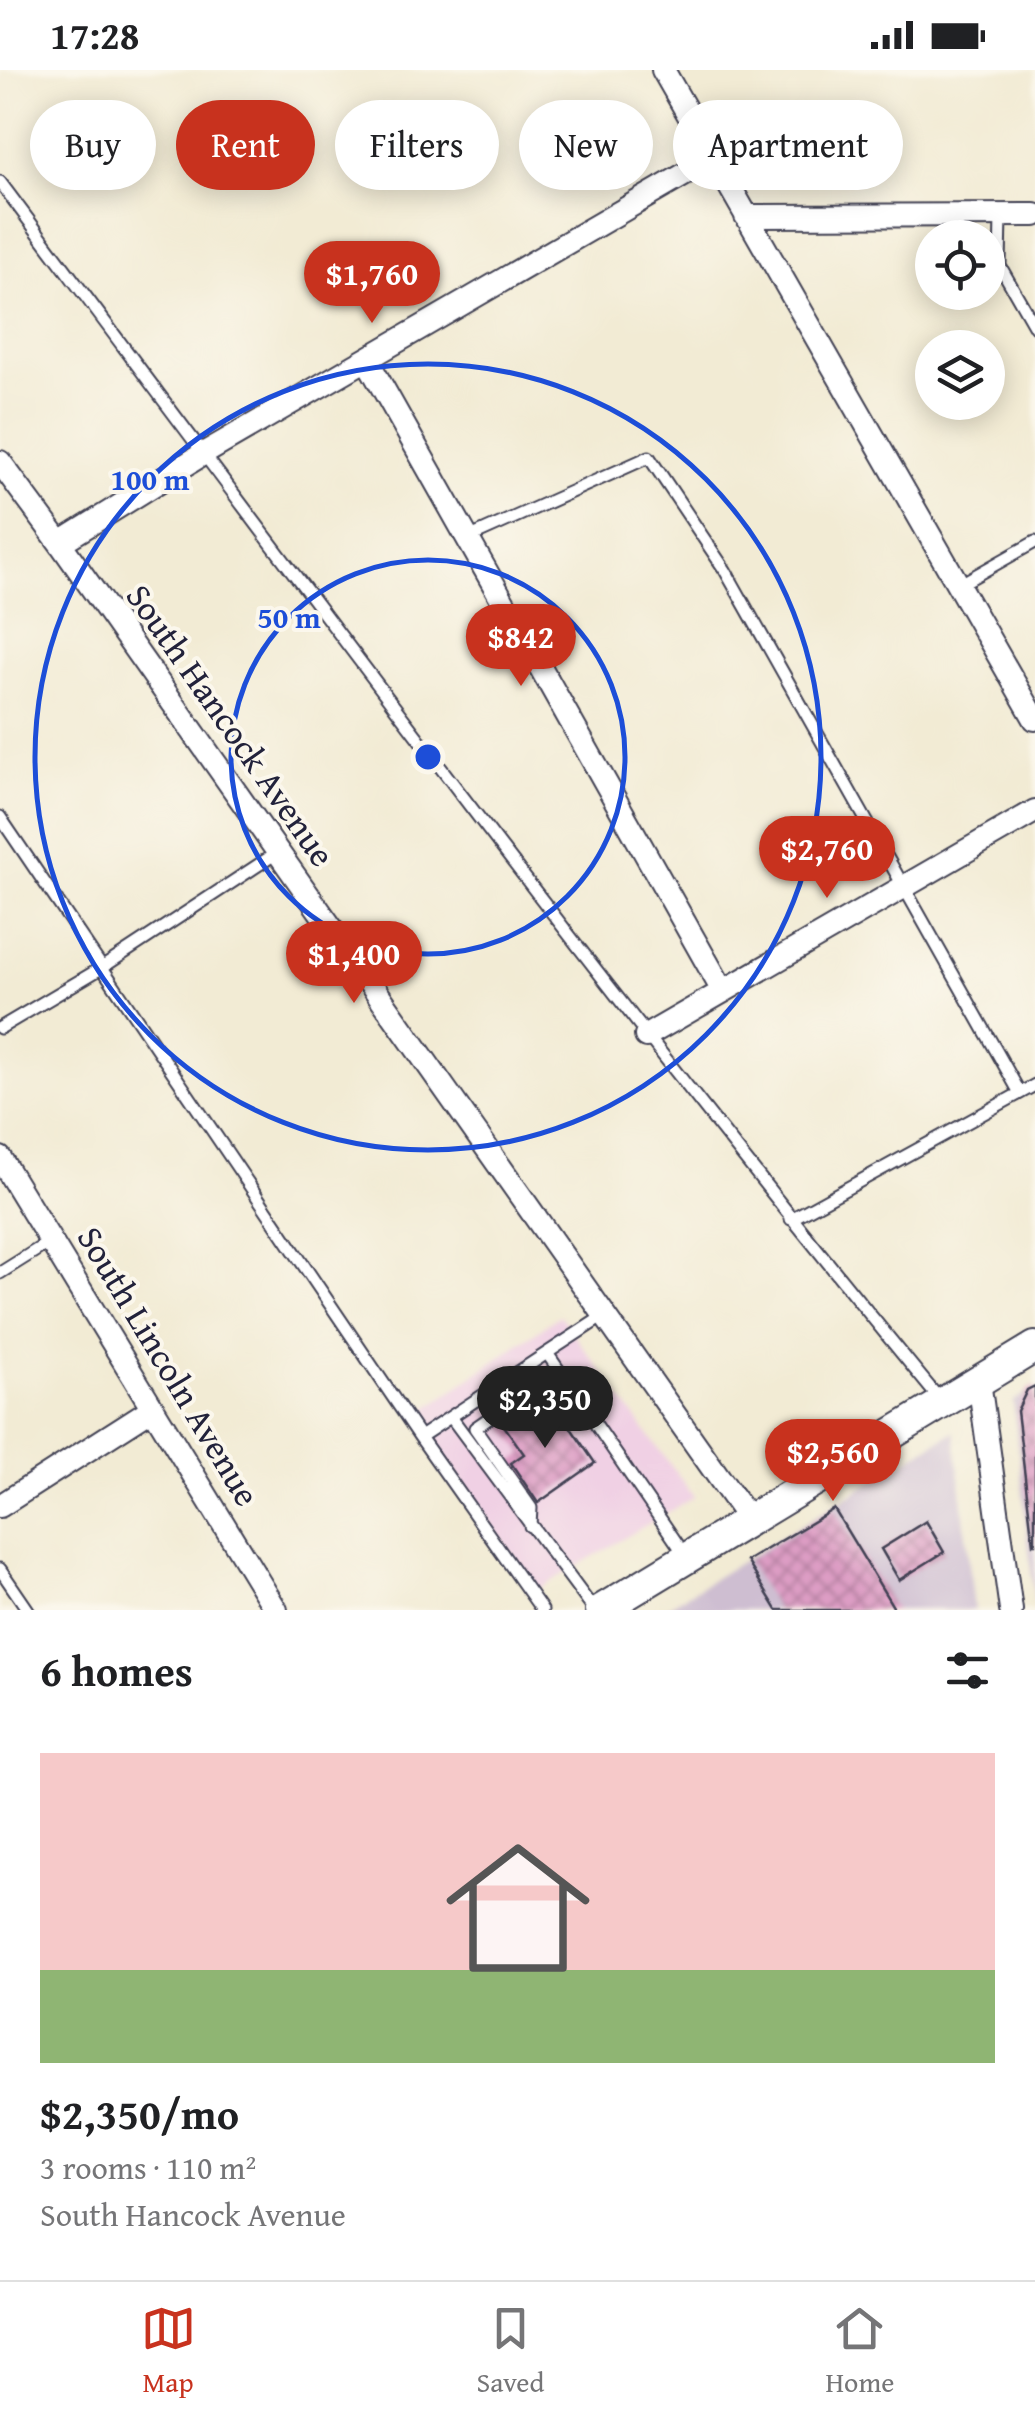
<!DOCTYPE html>
<meta charset="utf-8">
<style>
body{margin:0;font-family:"Gentium Book Plus",serif;background:#f2f2f2;color:#202124;height:100vh;display:flex;flex-direction:column;font-size:38px;white-space:nowrap}
*{box-sizing:border-box;margin:0}
p{font-size:32px;color:#757577}
.icon{flex:none;width:55px;height:55px;fill:none;stroke:currentColor;stroke-width:2;stroke-linecap:round;stroke-linejoin:round}
.map{position:relative;height:1540px;overflow:hidden}
.panel{display:flex;flex-direction:column;background:#fff;flex:1}
.panel>*{flex:none}
.banner{position:absolute;left:30px;top:30px;width:975px;height:90px;display:flex;gap:20px}
.tools{position:absolute;left:915px;top:150px;display:grid;gap:20px}
.tools a{display:grid;place-items:center;width:90px;height:90px;border-radius:50%;background:#fff;box-shadow:0 5px 25px #0003;font-size:50px}
.price{position:absolute;translate:-50% -85px;padding:0 22px;border-radius:35px;background:#c8321e;color:#fff;font-size:32px;line-height:65px;filter:drop-shadow(0 2px 5px #0008)}
.price::after{content:'';position:absolute;left:50%;top:60px;width:30px;height:22px;margin-left:-15px;background:inherit;clip-path:polygon(0 0,100% 0,50% 100%)}
.price.selected{background:#222;color:#fff}
ul{padding:0;list-style:none}
li{display:grid;align-content:center;gap:20px;height:530px;padding:0 40px}
li span{display:grid;place-items:center;height:310px;border-radius:0px;color:#555}
li>.icon{margin-inline-start:auto}
span .icon{width:180px;height:180px;fill:#fffc;stroke-width:1}
li b{font-size:42px}
h2{display:flex;justify-content:space-between;align-items:center;height:120px;padding:0 40px;font-size:42px}
.pill{padding:0 35px;border-radius:45px;background:#fff;box-shadow:0 5px 25px #0003;font-size:35px;line-height:90px}
.pill.selected{background:#c8321e;color:#fff}
.status{display:flex;justify-content:space-between;align-items:center;height:70px;padding:0 50px;background:#fff;direction:ltr}
.status svg{height:28px;fill:currentColor}
.tab-bar{display:flex;justify-content:space-around;align-items:center;height:140px;border-top:2px solid #e0e0e0;background:#fff;font-size:28px;color:#757577}
.tab-bar a{display:grid;justify-items:center;gap:5px}
.tab-bar .selected{color:#c8321e}
.map>svg:first-child{display:block}
</style>
<div class="status"><b>17:28</b><svg viewBox="0 0 49 12"><path d="M0 12V9h3v3zM5 12V6h3v6zM10 12V3h3v9zM15 12V0h3v12zM26 1h20v11H26zM47 4h2v5h-2z"/></svg></div>
<div class="map">
<svg width="1035" height="1540" viewBox="0 0 1035 1540">
<defs>
<pattern id="building-cross-hatch" width="8" height="8" patternUnits="userSpaceOnUse" patternTransform="scale(2.5)"><rect width="8" height="8" fill="#dd9dc4"/><path d="M0 0l8 8M0 8l8-8" fill="none" stroke="#b380a0"/></pattern>
</defs>
<rect width="100%" height="100%" fill="#fbf7ec"/>
<filter id="ink" filterUnits="userSpaceOnUse"><feTurbulence type="fractalNoise" baseFrequency=".01" numOctaves="2"/><feDisplacementMap in="SourceGraphic" scale="20" xChannelSelector="R" yChannelSelector="G"/><feConvolveMatrix kernelMatrix="1 2 1 2 8 2 1 2 1" color-interpolation-filters="sRGB"/></filter>
<filter id="wash" filterUnits="userSpaceOnUse"><feTurbulence type="fractalNoise" baseFrequency=".0048" numOctaves="4" result="noise"/><feDisplacementMap in="SourceGraphic" scale="40" xChannelSelector="R" yChannelSelector="G"/><feGaussianBlur stdDeviation="2.25" result="paint"/><feColorMatrix in="noise" values="0 0 0 0 0 0 0 0 0 0 0 0 0 0 0 0 0 1.4 0 .05"/><feComposite in="paint" operator="in"/></filter>
<g filter="url(#wash)">
<rect width="100%" height="100%" fill="#f2ebd4"/>
<!-- built -->
<path fill="#f0d0e4" d="M560,1245L694,1427L536,1520L416,1346Z"/>
<!-- industrial -->
<path fill="#cebed1" d="M1035,1318V1538L1013,1331Z
M955,1361L974,1540H662Z"/>
<g id="blocks">
<!-- building -->
<path fill="url(#building-cross-hatch)" d="M1035,1316V1474H1033L1017,1341L1027,1320Z
M530,1330L548,1355L562,1345L595,1393L538,1433L511,1393L524,1384L500,1350Z
M834,1439L895,1540H777L747,1491Z
M926,1451L944,1482L899,1510L881,1479Z"/>
</g>
</g>
<g filter="url(#ink)">
<use href="#blocks" fill-opacity="0" stroke="#414052" stroke-width="2.5"/>
<g fill="none" stroke-linecap="round" stroke-linejoin="round">
<defs>
<path id="service" d="M0,112C307,522 613,934 940,1330
M1001,145L1000,196L1035,257
M466,469L649,387L725,500L1020,1023
M957,516L1035,472
M0,747L420,1367L542,1540
M0,958L103,897L278,782
M791,1149L1035,1015
M0,1203L51,1171
M547,1283L605,1245
M451,1347L594,1540
M420,1367L547,1283L687,1488
M530,1456L531,1438L475,1358L545,1309L566,1338L588,1341
M0,1499L28,1540"/>
<path id="minor" d="M663,0L1035,649
M746,146L1035,145
M367,290L723,921
M0,392L60,473L749,1450
M60,473L203,384L713,88
M646,966L1035,741
M0,1088L276,1540
M979,1311L1011,1540
M0,1436L153,1338"/>
<path id="tertiary" d="M601,1540L1035,1277"/>
</defs>
<!-- service casing -->
<use href="#service" stroke="#414052" stroke-width="15"/>
<!-- minor casing -->
<use href="#minor" stroke="#414052" stroke-width="26"/>
<!-- tertiary casing -->
<use href="#tertiary" stroke="#414052" stroke-width="34"/>
<!-- service -->
<use href="#service" stroke="#fff" stroke-width="11"/>
<!-- minor -->
<use href="#minor" stroke="#fff" stroke-width="22"/>
<!-- tertiary -->
<use href="#tertiary" stroke="#fff" stroke-width="30"/>
</g>
</g>
<!-- distance rings -->
<g fill="none" stroke="#1d4ed8" stroke-width="5">
<circle cx="428" cy="687" r="197"/>
<circle cx="428" cy="687" r="393"/>
</g>
<g text-anchor="middle" dominant-baseline="central" stroke-width="8" stroke-linejoin="round" paint-order="stroke">
<!-- street labels -->
<g font-size="35" fill="#22223b" stroke="#fbf7ec">
<text transform="translate(231 655) rotate(55)">South Hancock Avenue</text>
<text transform="translate(169 1296) rotate(59)">South Lincoln Avenue</text>
</g>
</g>
<circle cx="428" cy="687" r="15" fill="#1d4ed8" stroke="#fbf7ec" stroke-width="5"/>
<g font-size="30" text-anchor="middle" font-weight="bold" fill="#1d4ed8" stroke="#fbf7ec" stroke-width="8" stroke-linejoin="round" paint-order="stroke">
<text x="150" y="420">100 m</text>
<text x="289" y="558">50 m</text>
</g>
</svg>
<div class="tools">
<a><svg class="icon" aria-label="locate" viewBox="0 0 24 24"><circle cx="12" cy="12" r="6"/><path d="M12 2v4M12 18v4M2 12h4M18 12h4"/></svg></a>
<a><svg class="icon" aria-label="layers" viewBox="0 0 24 24"><path d="M12 4l9 5-9 5-9-5zM3 14l9 5 9-5"/></svg></a>
</div>
<b class="price" style="left:372px;top:256px">$1,760</b>
<b class="price" style="left:521px;top:619px">$842</b>
<b class="price" style="left:827px;top:831px">$2,760</b>
<b class="price" style="left:354px;top:936px">$1,400</b>
<b class="price selected" style="left:545px;top:1381px">$2,350</b>
<b class="price" style="left:833px;top:1434px">$2,560</b>
<div class="banner">
<a class="pill">Buy</a>
<a class="pill selected">Rent</a>
<a class="pill">Filters</a>
<a class="pill">New</a>
<a class="pill">Apartment</a>
</div>
</div>
<section class="panel">
<h2>6 homes<svg class="icon" aria-label="filters" viewBox="0 0 24 24"><path d="M4 7h16M4 17h16"/><circle cx="9" cy="7" r="2"/><circle cx="15" cy="17" r="2"/></svg></h2>
<ul>
<li><span style="background:linear-gradient(#f6c9c9 70%,#8fb573 0)"><svg class="icon" aria-label="home" viewBox="0 0 24 24"><path d="M3 11l9-7 9 7M6 9v11h12V9"/></svg></span><div><b>$2,350/mo</b><p>3 rooms · 110 m²</p><p>South Hancock Avenue</p></div></li>
</ul>
</section>
<nav class="tab-bar">
<a class="selected"><svg class="icon" aria-label="map" viewBox="0 0 24 24"><path d="M3 6l6-2 6 2 6-2v14l-6 2-6-2-6 2zM9 4v14M15 6v14"/></svg>Map</a>
<a><svg class="icon" aria-label="saved" viewBox="0 0 24 24"><path d="M7 4h10v16l-5-4-5 4z"/></svg>Saved</a>
<a><svg class="icon" aria-label="home" viewBox="0 0 24 24"><path d="M3 11l9-7 9 7M6 9v11h12V9"/></svg>Home</a>
</nav>
